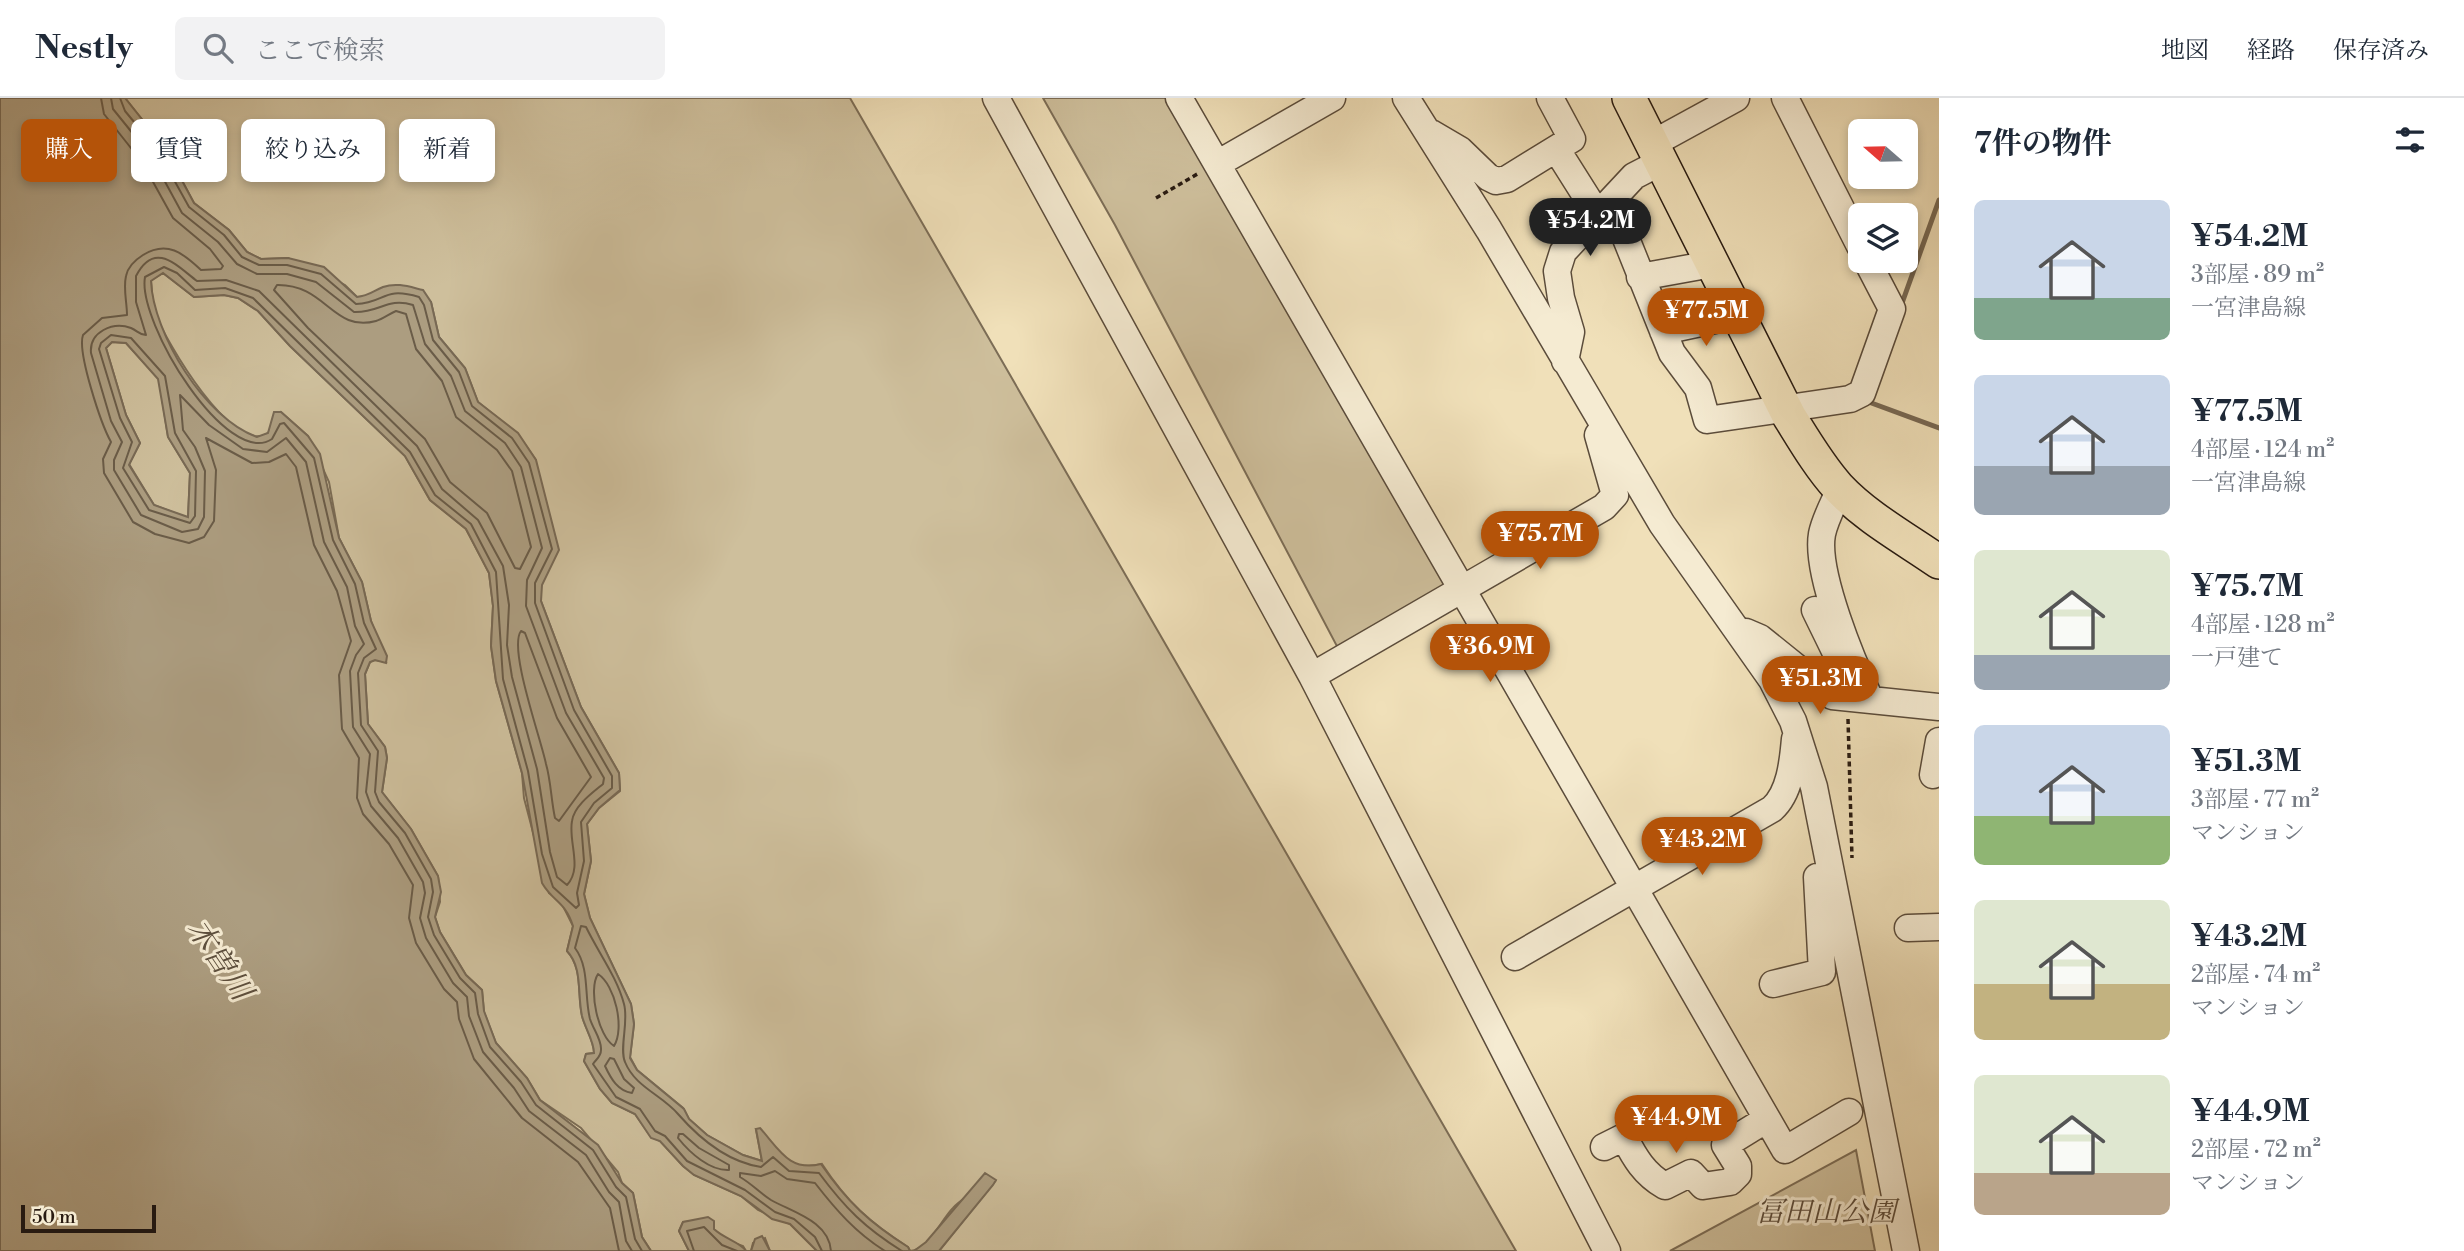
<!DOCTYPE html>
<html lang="ja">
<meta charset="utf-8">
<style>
body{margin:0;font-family:"Libre Bodoni","Noto Serif JP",serif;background:#f2f2f3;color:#1f2937;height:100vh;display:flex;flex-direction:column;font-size:26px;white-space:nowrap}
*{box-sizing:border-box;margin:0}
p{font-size:23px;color:#747a83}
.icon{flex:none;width:38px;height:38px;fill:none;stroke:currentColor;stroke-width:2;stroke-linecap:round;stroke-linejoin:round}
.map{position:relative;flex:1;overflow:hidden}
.side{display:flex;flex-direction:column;background:#fff;width:525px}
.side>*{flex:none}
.guide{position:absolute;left:21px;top:21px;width:665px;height:63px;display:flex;gap:14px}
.needle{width:46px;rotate:290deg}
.buttons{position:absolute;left:1848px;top:21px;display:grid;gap:14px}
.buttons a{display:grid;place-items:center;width:70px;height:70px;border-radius:10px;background:#fff;box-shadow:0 4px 10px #0003;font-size:35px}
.scale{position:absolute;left:21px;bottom:18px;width:135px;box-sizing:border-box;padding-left:7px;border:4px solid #291b11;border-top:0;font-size:19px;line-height:24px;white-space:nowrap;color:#291b11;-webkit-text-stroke:5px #f5ebd2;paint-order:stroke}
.price{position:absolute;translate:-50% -60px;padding:0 16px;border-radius:24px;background:#b45309;color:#fff;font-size:23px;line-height:46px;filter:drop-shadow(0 2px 4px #0008)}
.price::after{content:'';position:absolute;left:50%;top:42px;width:21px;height:16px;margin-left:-10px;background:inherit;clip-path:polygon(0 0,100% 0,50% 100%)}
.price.active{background:#222;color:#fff}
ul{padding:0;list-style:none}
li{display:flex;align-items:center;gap:21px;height:175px;padding:0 35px}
li span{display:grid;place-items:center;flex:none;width:196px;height:140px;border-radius:10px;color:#555}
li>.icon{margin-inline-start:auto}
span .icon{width:84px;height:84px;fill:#fffc;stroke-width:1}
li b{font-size:30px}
h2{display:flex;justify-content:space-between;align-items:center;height:84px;padding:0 35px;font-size:30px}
.tag{padding:0 24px;border-radius:10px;background:#fff;box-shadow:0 4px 10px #0003;font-size:24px;line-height:63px}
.tag.active{background:#b45309;color:#fff}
header{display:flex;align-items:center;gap:42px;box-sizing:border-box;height:98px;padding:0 35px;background:#fff;border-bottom:2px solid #e0e1e3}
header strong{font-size:33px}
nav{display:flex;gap:38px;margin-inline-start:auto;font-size:24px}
.search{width:490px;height:63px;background:#f2f2f3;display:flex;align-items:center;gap:18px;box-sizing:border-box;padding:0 24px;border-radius:10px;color:#747a83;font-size:26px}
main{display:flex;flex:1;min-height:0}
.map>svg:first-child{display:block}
</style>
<header>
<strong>Nestly</strong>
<div class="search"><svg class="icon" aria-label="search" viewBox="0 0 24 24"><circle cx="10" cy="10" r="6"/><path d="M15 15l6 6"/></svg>ここで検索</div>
<nav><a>地図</a><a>経路</a><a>保存済み</a></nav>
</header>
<main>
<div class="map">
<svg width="1939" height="1153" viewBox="0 0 1939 1153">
<rect width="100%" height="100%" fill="#f0e0b9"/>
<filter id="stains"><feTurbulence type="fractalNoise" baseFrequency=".00286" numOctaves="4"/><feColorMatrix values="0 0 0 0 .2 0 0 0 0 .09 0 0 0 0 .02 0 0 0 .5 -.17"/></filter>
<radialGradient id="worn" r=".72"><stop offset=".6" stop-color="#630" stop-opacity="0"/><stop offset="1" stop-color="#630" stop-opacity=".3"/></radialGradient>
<!-- green -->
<path fill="#cebf9c" stroke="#7c6d56" stroke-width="2" d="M125,0H850L1516,1153H939L996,1082C982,1090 964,1098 953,1110C940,1123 930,1151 910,1153L908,1149C870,1125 847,1104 822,1066C784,1075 782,1049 756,1032L762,1063L743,1057L707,1037L689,1021L683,1010L637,972L630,959L634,926L631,906L590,820L584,796L591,763L587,726L599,710L620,693L619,675L581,609L541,503L536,362L517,335L478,304L465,270L439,239L431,204L382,190L369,198L357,199L345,187L288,160L261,161L247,154L229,132L194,105L164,49Z
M1043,0H1172L1455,490L1340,554L1115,127Z
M163,175L194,199L224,197L238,200L258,213L290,248L405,358L430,402L466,431L489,475L493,508L491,548L496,583L522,675L524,700L549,795L560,802L573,828L567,853C583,870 577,896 582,918C585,930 594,943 594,955L586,956L584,963L600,991L612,1005L635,1016L651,1039L660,1043L683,1068L694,1077L741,1098L758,1112L790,1126L817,1153H770L765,1140L753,1145L751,1153H746L743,1148L726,1142L700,1123L683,1124L679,1133L689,1153H651L642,1139L633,1095L622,1085L618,1074L581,1030L540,1002L527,980L496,945L484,914L482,892L466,877L440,834L435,819L440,804L438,778L411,731L382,694L387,660L385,649L368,626L365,576L370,564L375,562L386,564L371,523L362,484L339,440L329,384L308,338L281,314L268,335C233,359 165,242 155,215C152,204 152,194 151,182Z
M112,244L126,245L159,281L168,339L190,375L188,420L154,407L129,366L140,345L126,317L106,250Z
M1856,1052L1875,1153H1670Z"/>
<!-- water -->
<path fill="#ac9d80" stroke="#786954" stroke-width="2" fill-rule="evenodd" d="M0,0H125L164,49L194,105L229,132L247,154L261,161L288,160L324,169L357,199C369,198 373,193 383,189C397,184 410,189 423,192L431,204L439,239L465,270L478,304L518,335L536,362L559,452L542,487L541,503L581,609L619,675L620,692L599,710L587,726L591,763L584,796L590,820L631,906L634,926L630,960L637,972L684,1011L689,1021L707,1037L743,1057L762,1063L756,1031L760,1030C779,1051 789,1074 821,1066C847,1104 870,1125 908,1149L910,1153H817L790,1126L772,1121L741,1098L694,1077L683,1068L660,1043L651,1040L635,1016L612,1005L600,991L584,963L586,956L594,955C594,943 585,930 582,918C577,895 583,870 567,853L573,828C565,803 553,804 542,785L522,675L496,583L491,548L493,508L489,475L466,431L430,402L405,358L290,248L258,213L238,200L224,197L194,199L163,175L151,183C153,235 205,321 257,339L268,335L274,314H281L308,338L320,356L339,440L362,484L371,523L387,558L386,565L375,562L370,564L365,576L368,626L385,649L387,660L382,694L411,731L438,778L441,794L435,819L440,834L466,877L482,892L484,913L496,945L527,980L540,1002L598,1047L622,1085L633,1095L642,1139L651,1153H0ZM112,244L126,245L158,281L168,339L190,375L188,419L154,407L129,367L140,345L126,317L106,250Z
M985,1075L996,1082L993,1087L939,1153H914L926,1144Z
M708,1119L714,1123V1131C723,1140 742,1145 746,1153H689L679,1133L683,1124Z
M762,1138L770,1153H751L755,1141Z"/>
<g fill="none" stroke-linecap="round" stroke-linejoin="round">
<!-- shore -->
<path stroke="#6a5c48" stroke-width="2" d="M101,0L104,16L142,64L173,120L210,151L223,168L221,171L201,172C183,155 167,142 143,157C135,162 128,168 126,178C123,191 127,204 127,217L102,220L83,237C77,254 101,326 111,344L103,361L104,375L133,424L155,436L189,445L204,439L214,423L216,372L206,340L252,365L269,364L286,356L296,369L314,447L337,493L351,543L339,577L342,631L359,660L357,700L363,716L389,746L413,787L409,820L416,845L444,891L457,904L459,921L474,961L522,1020L578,1064L610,1110L619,1153
M111,0L113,11L151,58L182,115L218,144L237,166L257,176H287L316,184L354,214C380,215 387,199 413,207L425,246L451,278L465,313L505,345L521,369L542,450L527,482L526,508L566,615L604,680L603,686C592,695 574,708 572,723C568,744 583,770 567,787L557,779L550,754L537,671L512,579L507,547L509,507L503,468L478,422L442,391L417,348L259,193L226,182L197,183C178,169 155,141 136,178V204L146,237C139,237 138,233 131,230C113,223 89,234 91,255L111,323L122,344L114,362V372L141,417L182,434L198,431L204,419L205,373L195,349L183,332L180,297L209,327L243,351L267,354L286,340L306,364L324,444L347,489L355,528L364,546L356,557L350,573L353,629L370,656L366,694L371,708L398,740L423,784L425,795L420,820L426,840L453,885L467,899L469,918L483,954L514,990L529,1013L586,1057L609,1094L619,1104L626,1143L632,1153
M120,0L125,13L158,53L189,109L224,137L242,159L259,167H287L321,176L356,206C386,205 382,188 419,199L424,207L433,242L459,274L472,308L512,340L529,365L552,451L535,485V505L574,612L612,678V690L594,705L581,724L584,763L577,795L579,807L576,810L553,789L542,756L528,673L503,581L496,474L483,449L471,426L435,397L410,354L253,200L225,190L195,192L177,175L164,169L145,179C137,224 227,371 272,341L280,326L284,325L314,360L333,442L355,486L364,525L376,551L364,560L358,575L361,627L378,653L375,694L379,704L405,735L431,781L433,794L428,819L434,837L460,880L475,895L478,916L490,949L521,984L536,1007L593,1052L616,1089L626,1099L635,1141L642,1153
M277,187C326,186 333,235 376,223C383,221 389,216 396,213L406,216L416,251L442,283L456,319L497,352L512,373L531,449L520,471L515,470L487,415L450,384L425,341L308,230L274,192Z
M111,237L131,240L165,278L175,335L196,373L195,418L190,425L149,412L123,370L132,344L120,320L99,251L101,245Z
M521,533L525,535L557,620L591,679L559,723L555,720C551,702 551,683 546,666C541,641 508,550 521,533Z
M598,876C615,887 625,930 614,948C598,938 588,891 598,876Z
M610,960L614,961L624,981L634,990L632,995C618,993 611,981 605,968Z
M683,1036L699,1050L729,1067V1072C710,1073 690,1055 678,1040L679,1036Z
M694,1153L687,1133L704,1129L722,1147L737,1153
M822,1153L815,1139L794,1121L775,1114L745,1092L687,1063L665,1038L655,1033L640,1011L616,999L593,966C596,961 601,959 601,952C602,942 593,931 590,921C584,898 590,870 575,850L581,828L586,829C598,854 617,879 624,906C629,924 619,950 625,964C635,989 662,997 678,1016C699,1040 728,1064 761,1069L773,1059L789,1073L819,1075C845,1110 865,1130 902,1153
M831,1153C829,1123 792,1114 771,1102C760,1095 752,1086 740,1079V1075L761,1078L775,1073L787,1081L815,1085C836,1112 856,1135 885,1153"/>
<!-- stream -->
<path stroke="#786954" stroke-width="5" d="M1901,208L1939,102
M1866,303L1939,330"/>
<defs>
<path id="minor" d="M996,0L1312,578L1607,1153
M1179,0L1785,1052L1849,1014
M1406,0L1489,132L1662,426L1772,582L1793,623L1814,689L1906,1153
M1785,0L1860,148
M1431,35L1460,52L1488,79L1496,83L1507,81L1572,41L1550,0
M1652,46L1736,0
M1557,52L1598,117L1621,128L1672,255L1698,290L1707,322L1850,301L1862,295L1892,211L1867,163
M1217,66L1332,0
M1640,179L1712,166
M1663,233L1738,217
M1565,263L1571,234L1561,200L1557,173L1563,154L1634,78L1661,64
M1840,391C1834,405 1825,421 1822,436C1815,475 1853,565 1870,601
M1815,512L1836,555
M1746,534L1760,540L1832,598L1939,609
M1312,578L1604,409L1615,397L1598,337
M1933,677L1939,643
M1908,830L1939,829
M1515,859L1772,711C1790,695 1793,664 1795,641
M1773,886L1822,874L1817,779
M1604,1049L1624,1039C1635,1060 1644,1076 1665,1088L1691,1075L1703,1088L1730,1084L1738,1076V1068L1725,1047L1767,1021"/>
<path id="major" d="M1629,0L1789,318C1804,342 1819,368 1838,389C1866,419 1906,441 1939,464"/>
</defs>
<!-- minor casing -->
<use href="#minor" stroke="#5b4c3b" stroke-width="29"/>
<!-- major casing -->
<use href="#major" stroke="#291b11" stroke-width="36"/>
<!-- path -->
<path stroke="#291b11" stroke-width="3.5" stroke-dasharray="5 3.5" stroke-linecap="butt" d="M1156,100L1199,75
M1848,621L1852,760"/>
<!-- minor -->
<use href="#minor" stroke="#f5ebd2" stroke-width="26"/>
<!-- major -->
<use href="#major" stroke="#f0e0b9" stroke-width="33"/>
</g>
<g text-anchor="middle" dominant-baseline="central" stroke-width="6" stroke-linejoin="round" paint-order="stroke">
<!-- park labels -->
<g font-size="28" font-style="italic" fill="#5b4c3b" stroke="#f5ebd2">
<text x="1826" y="1114">冨田山公園</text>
</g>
<!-- water labels -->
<g font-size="30" font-style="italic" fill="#5d4f3d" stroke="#f5ebd2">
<text transform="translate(219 862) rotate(56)">木曽川</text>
</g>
</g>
<rect width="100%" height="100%" filter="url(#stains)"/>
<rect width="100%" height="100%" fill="url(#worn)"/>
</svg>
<div class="buttons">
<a><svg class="needle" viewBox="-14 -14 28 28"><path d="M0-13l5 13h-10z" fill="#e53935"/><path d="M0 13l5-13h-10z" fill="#747a83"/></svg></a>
<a><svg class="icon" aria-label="layers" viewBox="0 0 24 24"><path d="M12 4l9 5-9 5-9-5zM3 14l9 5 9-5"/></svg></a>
</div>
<div class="scale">50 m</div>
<b class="price active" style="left:1590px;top:160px">¥54.2M</b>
<b class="price" style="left:1706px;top:250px">¥77.5M</b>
<b class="price" style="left:1540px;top:473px">¥75.7M</b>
<b class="price" style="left:1490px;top:586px">¥36.9M</b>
<b class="price" style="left:1820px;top:618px">¥51.3M</b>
<b class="price" style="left:1702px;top:779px">¥43.2M</b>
<b class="price" style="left:1676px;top:1057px">¥44.9M</b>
<div class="guide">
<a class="tag active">購入</a>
<a class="tag">賃貸</a>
<a class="tag">絞り込み</a>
<a class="tag">新着</a>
</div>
</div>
<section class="side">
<h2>7件の物件<svg class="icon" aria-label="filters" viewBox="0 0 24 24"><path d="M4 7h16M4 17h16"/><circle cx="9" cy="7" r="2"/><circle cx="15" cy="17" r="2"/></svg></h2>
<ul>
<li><span style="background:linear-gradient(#c9d6e8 70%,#7fa58c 0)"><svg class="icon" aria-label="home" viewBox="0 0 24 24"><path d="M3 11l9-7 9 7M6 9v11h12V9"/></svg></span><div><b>¥54.2M</b><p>3部屋 · 89 m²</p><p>一宮津島線</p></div></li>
<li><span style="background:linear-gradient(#c9d6e8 65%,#9aa5b1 0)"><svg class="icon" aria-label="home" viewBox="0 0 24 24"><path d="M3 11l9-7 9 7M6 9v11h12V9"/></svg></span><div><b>¥77.5M</b><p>4部屋 · 124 m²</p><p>一宮津島線</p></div></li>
<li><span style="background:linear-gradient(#dfe7d0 75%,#9aa5b1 0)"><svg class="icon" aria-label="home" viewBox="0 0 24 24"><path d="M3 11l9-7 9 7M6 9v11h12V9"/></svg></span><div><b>¥75.7M</b><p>4部屋 · 128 m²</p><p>一戸建て</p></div></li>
<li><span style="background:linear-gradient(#c9d6e8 65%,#8fb573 0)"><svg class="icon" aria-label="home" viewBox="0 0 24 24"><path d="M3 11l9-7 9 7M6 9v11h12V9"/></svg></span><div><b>¥51.3M</b><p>3部屋 · 77 m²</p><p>マンション</p></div></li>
<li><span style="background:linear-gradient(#dfe7d0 60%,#c2b280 0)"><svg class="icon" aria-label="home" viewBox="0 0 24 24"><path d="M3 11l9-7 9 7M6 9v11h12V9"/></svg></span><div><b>¥43.2M</b><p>2部屋 · 74 m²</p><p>マンション</p></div></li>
<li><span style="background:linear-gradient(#dfe7d0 70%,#b9a48a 0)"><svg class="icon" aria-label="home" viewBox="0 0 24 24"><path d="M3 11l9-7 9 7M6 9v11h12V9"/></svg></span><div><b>¥44.9M</b><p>2部屋 · 72 m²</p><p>マンション</p></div></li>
</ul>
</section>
</main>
